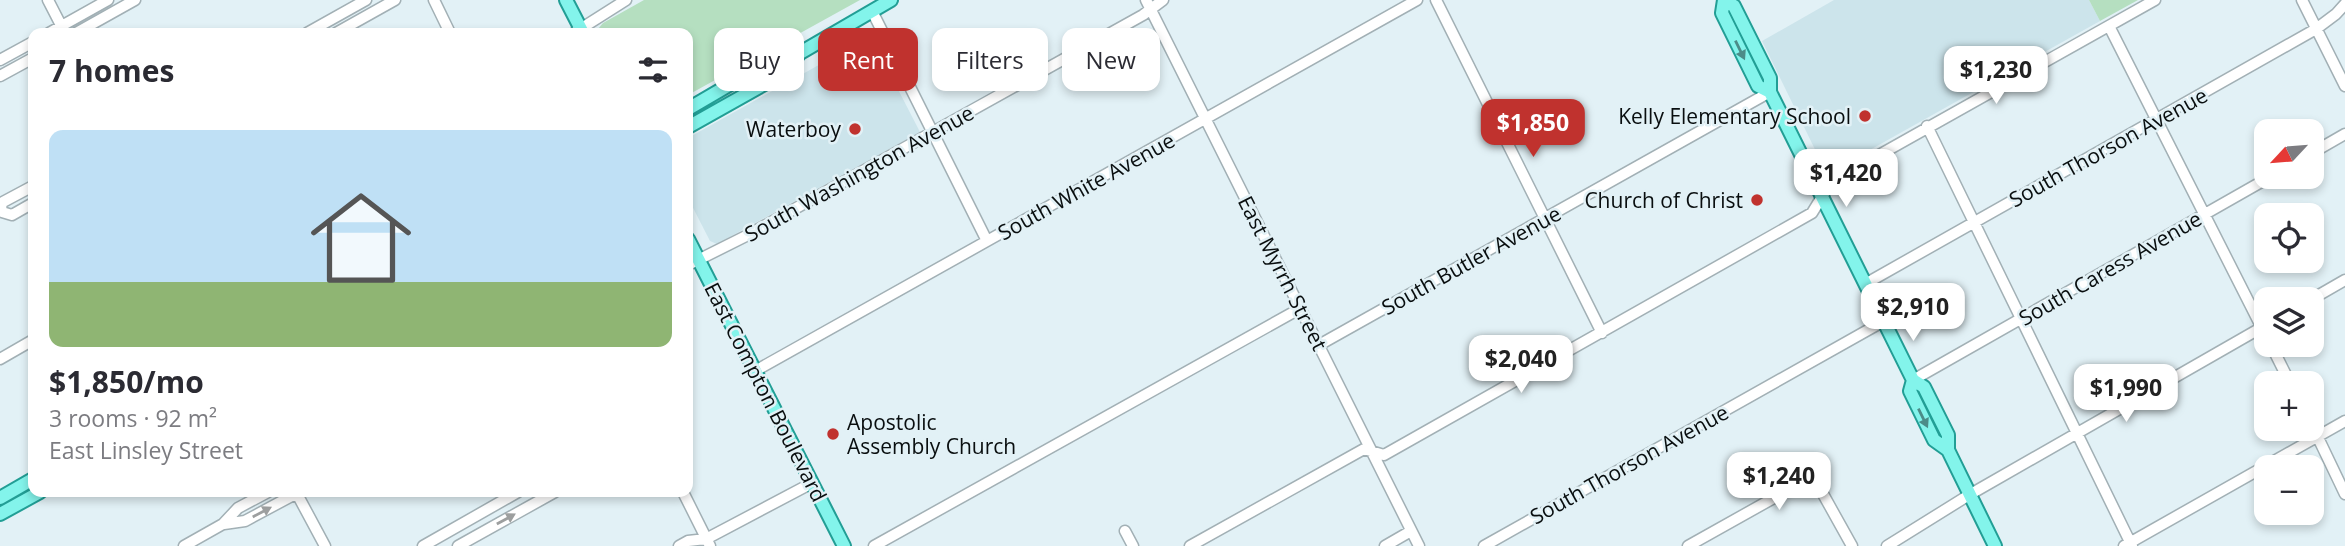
<!DOCTYPE html>
<meta charset="utf-8">
<style>
body{margin:0;font-family:"Open Sans",sans-serif;background:#f7f7f7;color:#2b2b33;height:100vh;display:flex;flex-direction:column;font-size:26px;white-space:nowrap}
*{box-sizing:border-box;margin:0}
p{font-size:23px;color:#7c7c81}
.icon{flex:none;width:38px;height:38px;fill:none;stroke:currentColor;stroke-width:2;stroke-linecap:round;stroke-linejoin:round}
.map{position:relative;flex:1;overflow:hidden}
.sheet{position:absolute;left:28px;top:28px;width:665px;height:469px;display:flex;flex-direction:column;background:#fff;border-radius:14px;box-shadow:0 4px 10px #0003}
.sheet>*{flex:none}
.top-card{position:absolute;left:714px;top:28px;width:665px;height:63px;display:flex;gap:14px}
.needle{width:46px;rotate:244deg}
.buttons{position:absolute;left:2254px;top:119px;display:grid;gap:14px}
.buttons a{display:grid;place-items:center;width:70px;height:70px;border-radius:14px;background:#fff;box-shadow:0 4px 10px #0003;font-size:35px}
.price{position:absolute;translate:-50% -60px;padding:0 16px;border-radius:14px;background:#fff;color:#222;font-size:23px;line-height:46px;filter:drop-shadow(0 2px 4px #0008)}
.price::after{content:'';position:absolute;left:50%;top:42px;width:21px;height:16px;margin-left:-10px;background:inherit;clip-path:polygon(0 0,100% 0,50% 100%)}
.price.active{background:#c0322e;color:#fff}
ul{padding:0;list-style:none}
li{display:grid;align-content:center;gap:14px;height:371px;padding:0 21px}
li span{display:grid;place-items:center;height:217px;border-radius:14px;color:#555}
li>.icon{margin-inline-start:auto}
span .icon{width:126px;height:126px;fill:#fffc;stroke-width:1}
li b{font-size:30px}
h2{display:flex;justify-content:space-between;align-items:center;height:84px;padding:0 21px;font-size:30px}
.tag{padding:0 24px;border-radius:14px;background:#fff;box-shadow:0 4px 10px #0003;font-size:24px;line-height:63px}
.tag.active{background:#c0322e;color:#fff}
.map>svg:first-child{display:block}
</style>
<div class="map">
<svg width="2345" height="546" viewBox="0 0 2345 546">
<rect width="100%" height="100%" fill="#e2f1f6"/>
<!-- built -->
<path fill="#cce4eb" d="M1834,0H2089L2100,21L1827,174L1762,41Z
M867,38L873,41L920,132L717,244L710,241L688,198V138Z"/>
<!-- green -->
<path fill="#b5dfc0" d="M644,0H860L688,95V33H600L598,29L603,23Z
M2089,0H2138L2100,21Z"/>
<g fill="none" stroke-linecap="round" stroke-linejoin="round">
<defs>
<path id="minor" d="M48,0L65,33
M434,0L450,33
M1146,0L1419,546
M1436,0L1602,333
M2302,0L2345,86
M872,11L987,241
M2109,26L2266,336
M49,33L108,0
M76,33L135,0
M307,33L366,0
M336,33L395,0
M574,33L626,0
M0,60L33,42
M0,76L33,58
M1927,126L2132,546
M2312,153L2345,134
M33,186L3,202L1,206L2,212L12,215L33,203
M688,265L746,236L1143,15L1163,0
M1865,284L2316,29L2336,14L2345,4
M2312,299L2345,280
M1319,345L1770,92
M2271,345L2290,383
M0,359L33,340
M755,371L1417,0
M1913,380L2270,177
M2312,425L2345,494
M296,492L325,546
M683,492L710,546
M224,524L245,521L299,492
M1125,531L1133,546
M184,546L223,524L238,508L268,492
M423,546L518,492
M458,546L555,492
M679,546L688,541L706,539L812,483
M874,546L1301,308
M1190,546L1364,449L1384,455L1812,213L1831,182L2155,0
M1385,546L1411,531
M1484,546L1884,321
M1688,546L1813,476L1852,546
M1887,546L1969,495L2266,325
M2124,546L2345,421"/>
<path id="major" d="M566,0L583,33
M1724,0L1734,6L1770,78V92L1913,380L1924,387L1948,435V450
M1724,0L1722,13L1758,86L1770,92
M688,109L775,58L800,53L891,0
M688,127L784,73L800,53
M688,239L844,546
M1913,380L1910,391L1934,440L1948,450L1995,546
M0,498L33,479
M0,514L40,492"/>
</defs>
<!-- minor casing -->
<use href="#minor" stroke="#a2b0b5" stroke-width="13"/>
<!-- major casing -->
<use href="#major" stroke="#229e95" stroke-width="16"/>
<!-- minor -->
<use href="#minor" stroke="#fff" stroke-width="10"/>
<!-- major -->
<use href="#major" stroke="#83f4eb" stroke-width="12"/>
</g>
<!-- one-way arrows -->
<defs><path id="oneway-solid" d="M-6-.8H1V-3.2L6.5 0L1 3.2V.8H-6Z" transform="scale(1.75)"/></defs>
<g fill="#4c8c88">
<use href="#oneway-solid" transform="translate(1740 50) rotate(64)"/>
<use href="#oneway-solid" transform="translate(1923 418) rotate(64)"/>
</g>
<g fill="#9d9f9f">
<use href="#oneway-solid" transform="translate(262 512) rotate(-28)"/>
<use href="#oneway-solid" transform="translate(506 519) rotate(-29)"/>
</g>
<!-- markers -->
<g fill="#c0322e" stroke="#e2f1f6" stroke-width="2.5">
<circle cx="1865" cy="116" r="7"/>
<circle cx="855" cy="129" r="7"/>
<circle cx="1757" cy="200" r="7"/>
<circle cx="833" cy="434" r="7"/>
</g>
<g text-anchor="middle" dominant-baseline="central" stroke-width="5" stroke-linejoin="round" paint-order="stroke">
<!-- poi labels -->
<g font-size="21" fill="#090e0f" stroke="#e2f1f6" text-anchor="end">
<text x="1851" y="116">Kelly Elementary School</text>
<text x="841" y="129">Waterboy</text>
<text x="1743" y="200">Church of Christ</text>
<text x="847" y="422" text-anchor="start">Apostolic<tspan x="847" dy="24">Assembly Church</tspan></text>
</g>
<!-- street labels -->
<g font-size="21" fill="#090e0f" stroke="#e2f1f6">
<text transform="translate(2108 147) rotate(-29)">South Thorson Avenue</text>
<text transform="translate(859 173) rotate(-29)">South Washington Avenue</text>
<text transform="translate(1086 186) rotate(-29)">South White Avenue</text>
<text transform="translate(1471 260) rotate(-29)">South Butler Avenue</text>
<text transform="translate(2110 268) rotate(-30)">South Caress Avenue</text>
<text transform="translate(1283 273) rotate(63)">East Myrrh Street</text>
<text transform="translate(766 392) rotate(63)">East Compton Boulevard</text>
<text transform="translate(1629 464) rotate(-29)">South Thorson Avenue</text>
</g>
</g>
</svg>
<div class="buttons">
<a><svg class="needle" viewBox="-14 -14 28 28"><path d="M0-13l5 13h-10z" fill="#e53935"/><path d="M0 13l5-13h-10z" fill="#7c7c81"/></svg></a>
<a><svg class="icon" aria-label="locate" viewBox="0 0 24 24"><circle cx="12" cy="12" r="6"/><path d="M12 2v4M12 18v4M2 12h4M18 12h4"/></svg></a>
<a><svg class="icon" aria-label="layers" viewBox="0 0 24 24"><path d="M12 4l9 5-9 5-9-5zM3 14l9 5 9-5"/></svg></a>
<a>+</a>
<a>−</a>
</div>
<b class="price" style="left:1996px;top:106px">$1,230</b>
<b class="price active" style="left:1533px;top:159px">$1,850</b>
<b class="price" style="left:1846px;top:209px">$1,420</b>
<b class="price" style="left:1913px;top:343px">$2,910</b>
<b class="price" style="left:1521px;top:395px">$2,040</b>
<b class="price" style="left:2126px;top:424px">$1,990</b>
<b class="price" style="left:1779px;top:512px">$1,240</b>
<div class="top-card">
<a class="tag">Buy</a>
<a class="tag active">Rent</a>
<a class="tag">Filters</a>
<a class="tag">New</a>
</div>
<section class="sheet">
<h2>7 homes<svg class="icon" aria-label="filters" viewBox="0 0 24 24"><path d="M4 7h16M4 17h16"/><circle cx="9" cy="7" r="2"/><circle cx="15" cy="17" r="2"/></svg></h2>
<ul>
<li><span style="background:linear-gradient(#bfe0f5 70%,#8fb573 0)"><svg class="icon" aria-label="home" viewBox="0 0 24 24"><path d="M3 11l9-7 9 7M6 9v11h12V9"/></svg></span><div><b>$1,850/mo</b><p>3 rooms · 92 m²</p><p>East Linsley Street</p></div></li>
</ul>
</section>
</div>
